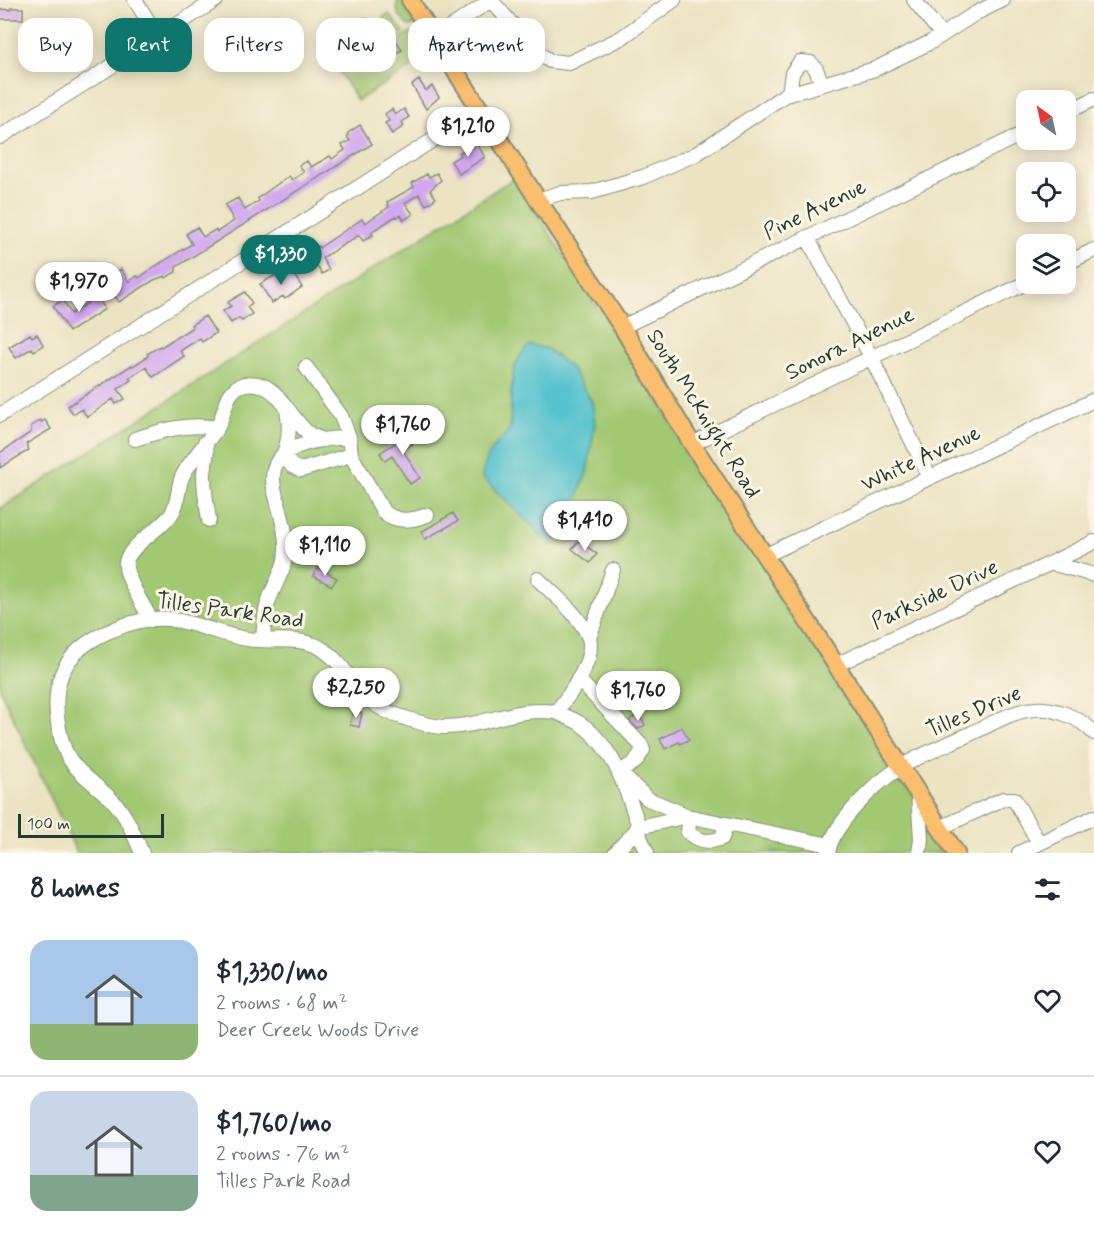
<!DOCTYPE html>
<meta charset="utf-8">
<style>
body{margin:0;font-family:Mynerve,sans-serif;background:#f2f2f3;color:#1f2937;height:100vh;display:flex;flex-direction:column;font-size:22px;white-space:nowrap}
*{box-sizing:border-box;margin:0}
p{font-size:20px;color:#747a83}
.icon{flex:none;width:33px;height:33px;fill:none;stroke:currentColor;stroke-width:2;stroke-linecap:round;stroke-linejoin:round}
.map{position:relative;height:853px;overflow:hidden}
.drawer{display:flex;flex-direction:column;background:#fff;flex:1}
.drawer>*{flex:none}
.hud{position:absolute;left:18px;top:18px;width:600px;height:54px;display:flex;gap:12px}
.needle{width:39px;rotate:327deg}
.controls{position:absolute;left:1016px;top:90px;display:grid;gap:12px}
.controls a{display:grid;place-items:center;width:60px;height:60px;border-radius:12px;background:#fff;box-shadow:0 3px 15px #0003;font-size:30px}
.scale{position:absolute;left:18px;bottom:15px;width:146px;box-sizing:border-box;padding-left:6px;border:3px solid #1f3d34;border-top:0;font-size:16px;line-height:21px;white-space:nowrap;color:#1f3d34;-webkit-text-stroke:4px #fcf5e5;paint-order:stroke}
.price{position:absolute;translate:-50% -51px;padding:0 14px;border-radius:21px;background:#fff;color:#222;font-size:20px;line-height:39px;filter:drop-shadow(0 2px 3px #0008)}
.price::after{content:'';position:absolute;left:50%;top:36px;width:18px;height:14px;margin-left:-9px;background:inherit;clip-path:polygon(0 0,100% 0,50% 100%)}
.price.selected{background:#0f766e;color:#fff}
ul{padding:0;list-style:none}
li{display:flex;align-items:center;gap:18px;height:150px;padding:0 30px}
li+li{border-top:2px solid #e0e1e3}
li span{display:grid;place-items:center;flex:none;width:168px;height:120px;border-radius:18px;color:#555}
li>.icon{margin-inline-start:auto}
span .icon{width:72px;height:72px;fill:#fffc;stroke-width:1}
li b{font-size:26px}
h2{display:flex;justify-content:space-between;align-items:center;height:72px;padding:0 30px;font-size:26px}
.pill{padding:0 21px;border-radius:18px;background:#fff;box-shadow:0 3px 15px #0003;font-size:21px;line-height:54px}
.pill.selected{background:#0f766e;color:#fff}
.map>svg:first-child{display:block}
</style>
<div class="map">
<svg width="1094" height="853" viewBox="0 0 1094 853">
<rect width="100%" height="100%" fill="#fcf5e5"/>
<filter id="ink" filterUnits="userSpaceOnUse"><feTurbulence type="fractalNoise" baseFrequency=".0167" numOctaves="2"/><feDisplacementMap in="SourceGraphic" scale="12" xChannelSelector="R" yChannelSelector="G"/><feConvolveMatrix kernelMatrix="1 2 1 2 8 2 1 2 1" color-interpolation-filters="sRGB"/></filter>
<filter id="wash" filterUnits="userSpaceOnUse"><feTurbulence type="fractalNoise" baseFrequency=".008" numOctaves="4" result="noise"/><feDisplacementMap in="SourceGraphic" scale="24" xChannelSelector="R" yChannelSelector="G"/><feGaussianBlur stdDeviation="1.35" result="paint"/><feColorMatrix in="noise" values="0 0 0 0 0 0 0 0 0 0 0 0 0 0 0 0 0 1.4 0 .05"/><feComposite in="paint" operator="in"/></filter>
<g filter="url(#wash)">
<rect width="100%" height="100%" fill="#ebe3c2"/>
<!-- green -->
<path fill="#a2c872" stroke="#608253" stroke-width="1.5" d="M398,0H402L415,23L413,25L408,26C400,18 394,11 398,0Z
M389,14L404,32L395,39L393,36L389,38L387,34L384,35L379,27L384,16Z
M364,17L369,29L353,40L361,55L367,56L379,51L385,60L401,50L397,42L407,34L418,32L431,55L357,101L324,47L355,27Z
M514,178L945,845V853H77L0,690V509Z"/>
<!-- water -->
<path fill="#55c2ce" stroke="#3a8081" stroke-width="1.5" d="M530,345L547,349L571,368L592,402L595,423L587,472L569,520L552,546L482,477C486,454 494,446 510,429C512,402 506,363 530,345Z"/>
<g id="blocks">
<!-- building -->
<path fill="#d1a7ef" d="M11,8H23V19H0V9L11,10Z
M379,27L384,35L387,34L389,38L393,35L402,50L385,60L373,42L376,41L371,33Z
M419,80L426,91L432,86L439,97L426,109L412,85Z
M392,109L395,115L404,109L409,117L402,122L404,126L392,134L385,123L389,121L385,114Z
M360,125L372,144L176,267V272L172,274L166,278L165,276L154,280L119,302L104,280L121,269L129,282L137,276L139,278L154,267L192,244L186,234L197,227L203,237L215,230L217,232L234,221L225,205L238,198L245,210L259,201L258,198L289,176L292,180L304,172L299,165L307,161L311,167L330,156L332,159L345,150L342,145L350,141L347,137L349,135L348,133Z
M476,143L485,157L459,174L451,161L461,155L459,153Z
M437,173L441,180L430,190L436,198L426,205L419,194L405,203L413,214L404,220L401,215L397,217L396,216L371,232L373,235L363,241L359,235L322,258L329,270L322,274L315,263L305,268L299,259L302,256L318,246L319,248L362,219L365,223L389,207L387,202L414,187L412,183L427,174L429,177Z
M283,271L287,277L293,273L302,287L285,299L283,296L272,303L260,284Z
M245,292L252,303L247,307L252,314L242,321L239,318L231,323L223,311L231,306L228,302Z
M95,294L105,309L69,332L53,306L63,300L71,314L88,303L86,300Z
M205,316L216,333L202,342L200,338L180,351L184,356L153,377L146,367L129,378L131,380L118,389L125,399L116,404L113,399L87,417L82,409L73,414L68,406L132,365L133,366L148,356L147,354L160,346L161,347L193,327L191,325Z
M30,334L32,337L37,334L43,345L34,351L32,348L16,358L9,347Z
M41,420L42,422L45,420L51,429L26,444L29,450L0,468V453L31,432V426Z
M413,431L419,440L403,450L420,478L410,484L392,456L385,461L380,453Z
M453,513L458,521L425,539L421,532Z
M579,541L597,554L590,563L572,549Z
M318,568L337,578L332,586L313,576Z
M353,711L362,713L359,727L350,725Z
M639,714L645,725L638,729L629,720Z
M682,727L689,740L680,744L679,742L665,749L660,739Z"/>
</g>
</g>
<g filter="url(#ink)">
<use href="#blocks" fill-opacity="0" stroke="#85907b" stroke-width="1.5"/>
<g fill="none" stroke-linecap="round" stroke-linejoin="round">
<defs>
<path id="minor" d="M135,0L158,37
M491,0L535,51L550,61L569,63L621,38L674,0
M914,0L942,35
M435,38L491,0
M789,94L792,73L800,62L811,63L816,69L822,84
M1065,113L1094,99
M0,137L216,0
M538,200L560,193L592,192L643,177L696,154L785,95L875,69L931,42L976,13L1003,0
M807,237L871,357L930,478
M1065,264L1094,250
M622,327L1026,132
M287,410C290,426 290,440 283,455L292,466L301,470L351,455L349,437
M0,415L480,110
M135,439C163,430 188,423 217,428
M205,442C209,453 204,465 204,476C204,491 207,506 209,520
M692,444L1026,283
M351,455L383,511C396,523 411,521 427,515
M766,555L1094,400
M1051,563L1094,542
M538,579C555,596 580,615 589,638C596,659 569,696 556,712C564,716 573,719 581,724C615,748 626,790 639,827L640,837L647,853
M151,620C145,608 123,574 126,562C129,546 160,529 170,516C179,505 177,489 182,477C191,458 206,445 217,428C226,414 224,388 245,384C276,378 288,416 307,432C311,436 318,438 323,440
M589,638L613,570
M263,640C264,628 264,615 268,603C273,586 286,569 286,551C287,529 279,510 274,488C265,443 318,440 349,437L341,416L306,367
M836,665L1051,563L1094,575
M578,679L641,745L643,750L635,762L620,772
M622,775L648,799L686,815
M918,793L921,839L919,853
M690,817L688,832C698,842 709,843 722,838L726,824
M940,828L1003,799H1014L1039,843
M142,853C134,835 127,816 114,802C96,783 71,771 63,745C47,690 58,650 115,629C131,622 151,618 168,619C195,622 220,635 247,639C270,643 298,636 319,647C342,660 353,687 372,702C380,709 395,715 405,718C417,722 432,727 445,727C485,727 514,706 556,712
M615,853L639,827L687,816L830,845
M828,853C832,824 877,782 901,767C923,753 949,744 972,733C992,724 1013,710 1036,709C1055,707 1082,719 1094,733
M1019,853L1094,817"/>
<path id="major" d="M410,0L538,200L622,327L692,444L836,665L956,853"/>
</defs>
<!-- minor casing -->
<use href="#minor" stroke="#85907b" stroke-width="16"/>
<!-- major casing -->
<use href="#major" stroke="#85907b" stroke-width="20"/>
<!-- minor -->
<use href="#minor" stroke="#fff" stroke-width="14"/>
<!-- major -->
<use href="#major" stroke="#fbbd6e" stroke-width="16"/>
</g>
</g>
<g text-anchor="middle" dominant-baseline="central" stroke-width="6" stroke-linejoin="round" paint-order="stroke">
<!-- street labels -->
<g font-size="22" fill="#1f3d34" stroke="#fcf5e5">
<text transform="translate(815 210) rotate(-26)">Pine Avenue</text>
<text transform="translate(850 344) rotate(-26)">Sonora Avenue</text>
<text transform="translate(703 414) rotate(58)">South McKnight Road</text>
<text transform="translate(921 459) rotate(-25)">White Avenue</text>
<text transform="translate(935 595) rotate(-25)">Parkside Drive</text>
<text transform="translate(230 611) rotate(8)">Tilles Park Road</text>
<text transform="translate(974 712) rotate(-23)">Tilles Drive</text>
</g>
</g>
</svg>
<div class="controls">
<a><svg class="needle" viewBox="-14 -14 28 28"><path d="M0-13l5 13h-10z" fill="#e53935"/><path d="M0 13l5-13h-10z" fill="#747a83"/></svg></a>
<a><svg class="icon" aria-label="locate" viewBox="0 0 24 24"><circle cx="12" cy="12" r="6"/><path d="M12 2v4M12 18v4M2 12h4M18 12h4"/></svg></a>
<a><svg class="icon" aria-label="layers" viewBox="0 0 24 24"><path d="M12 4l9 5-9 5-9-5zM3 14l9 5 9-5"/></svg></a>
</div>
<div class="scale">100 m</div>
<b class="price" style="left:468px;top:158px">$1,210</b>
<b class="price selected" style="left:281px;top:286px">$1,330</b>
<b class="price" style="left:79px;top:313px">$1,970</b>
<b class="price" style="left:403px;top:456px">$1,760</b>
<b class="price" style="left:585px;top:552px">$1,410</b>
<b class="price" style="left:325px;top:577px">$1,110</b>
<b class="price" style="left:356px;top:719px">$2,250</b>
<b class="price" style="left:638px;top:722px">$1,760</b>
<div class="hud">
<a class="pill">Buy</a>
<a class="pill selected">Rent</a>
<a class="pill">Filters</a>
<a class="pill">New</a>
<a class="pill">Apartment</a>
</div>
</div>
<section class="drawer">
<h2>8 homes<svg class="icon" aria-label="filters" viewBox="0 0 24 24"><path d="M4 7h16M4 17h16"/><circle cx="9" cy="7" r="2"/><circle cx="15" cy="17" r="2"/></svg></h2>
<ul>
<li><span style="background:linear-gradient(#a9c7e8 70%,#8fb573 0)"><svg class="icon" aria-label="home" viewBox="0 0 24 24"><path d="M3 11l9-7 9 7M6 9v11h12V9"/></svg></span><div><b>$1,330/mo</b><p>2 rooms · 68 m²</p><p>Deer Creek Woods Drive</p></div><svg class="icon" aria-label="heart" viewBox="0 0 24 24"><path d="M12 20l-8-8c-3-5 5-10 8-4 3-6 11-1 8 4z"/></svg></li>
<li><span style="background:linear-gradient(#c9d6e8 70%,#7fa58c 0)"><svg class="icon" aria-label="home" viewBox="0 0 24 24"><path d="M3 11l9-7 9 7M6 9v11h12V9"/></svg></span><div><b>$1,760/mo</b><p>2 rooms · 76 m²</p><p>Tilles Park Road</p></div><svg class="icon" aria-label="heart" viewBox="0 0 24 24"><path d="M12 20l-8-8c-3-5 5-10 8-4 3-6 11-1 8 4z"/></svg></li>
</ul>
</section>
